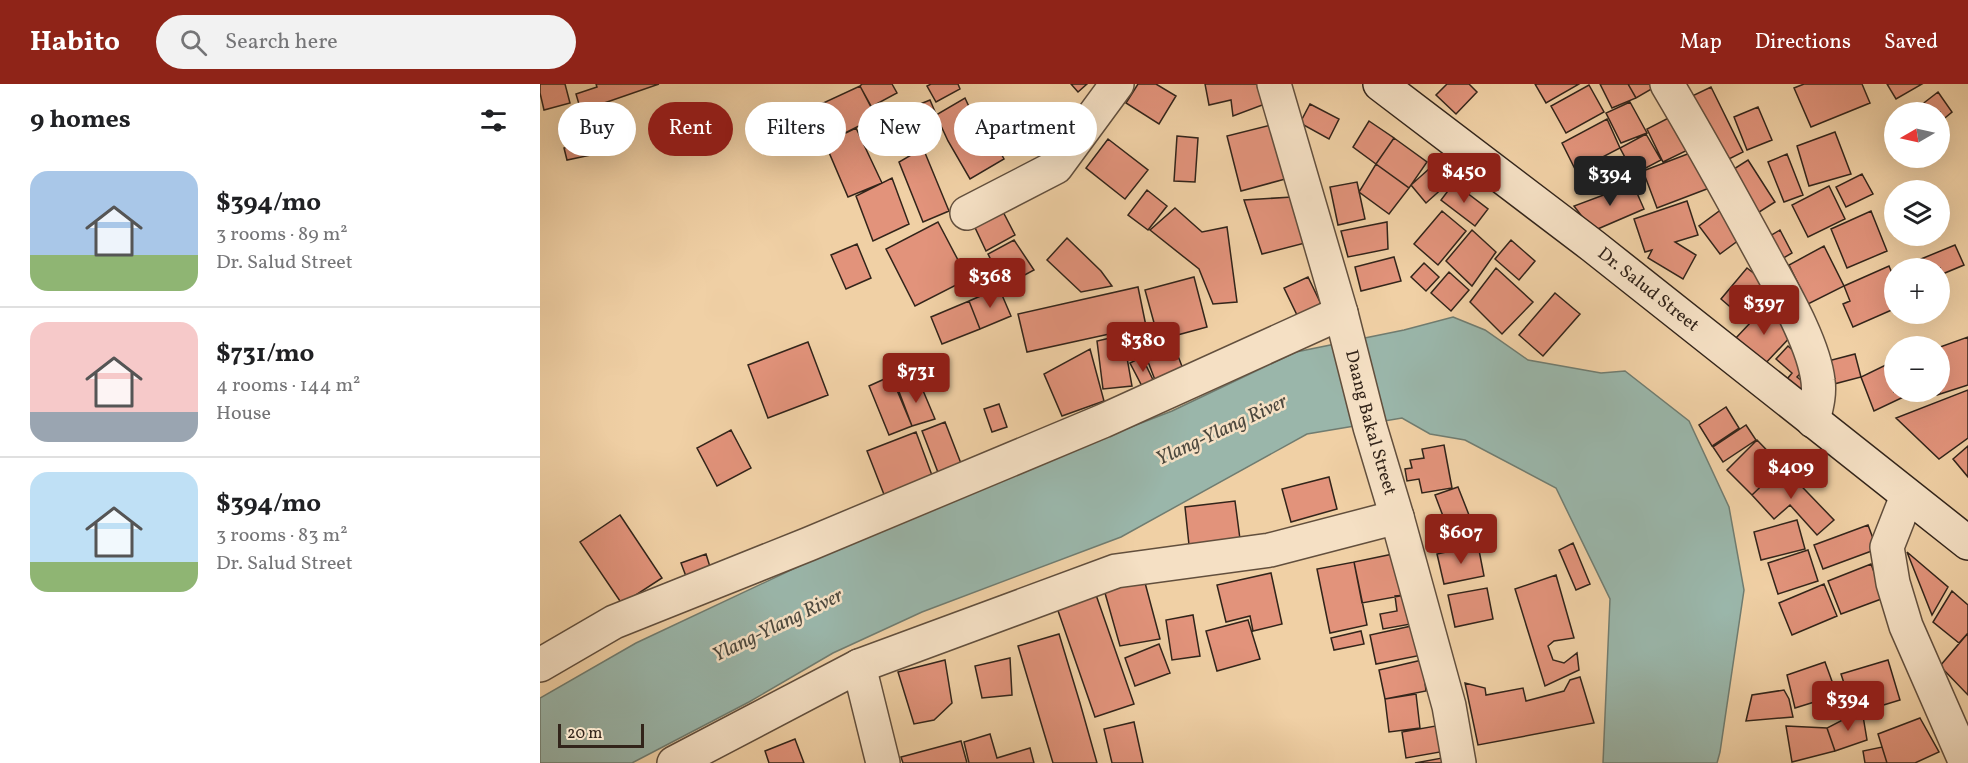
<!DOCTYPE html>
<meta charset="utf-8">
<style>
body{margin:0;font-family:Vollkorn,serif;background:#f2f2f2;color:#202124;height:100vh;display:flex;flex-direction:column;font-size:22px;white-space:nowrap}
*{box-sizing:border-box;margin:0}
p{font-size:20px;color:#757577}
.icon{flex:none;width:33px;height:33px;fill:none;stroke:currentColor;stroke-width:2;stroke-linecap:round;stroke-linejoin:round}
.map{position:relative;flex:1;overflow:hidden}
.drawer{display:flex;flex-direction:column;background:#fff;width:540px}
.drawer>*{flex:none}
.hud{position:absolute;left:18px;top:18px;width:570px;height:54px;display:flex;gap:12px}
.needle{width:39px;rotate:261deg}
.tools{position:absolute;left:1344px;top:18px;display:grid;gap:12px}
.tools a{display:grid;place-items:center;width:66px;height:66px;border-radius:50%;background:#fff;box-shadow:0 6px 24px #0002;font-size:30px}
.scale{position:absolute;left:18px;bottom:15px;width:86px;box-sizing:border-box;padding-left:6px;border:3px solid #32241a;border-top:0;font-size:16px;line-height:21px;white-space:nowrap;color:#32241a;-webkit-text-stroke:4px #f5e0c4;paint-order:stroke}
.price{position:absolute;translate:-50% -51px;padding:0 14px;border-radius:6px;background:#8f2418;color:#fff;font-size:20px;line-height:39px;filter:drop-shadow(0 2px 3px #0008)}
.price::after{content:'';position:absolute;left:50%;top:36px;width:18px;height:14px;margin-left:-9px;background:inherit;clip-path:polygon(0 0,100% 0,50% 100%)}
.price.current{background:#222;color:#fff}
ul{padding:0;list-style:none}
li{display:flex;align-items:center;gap:18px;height:150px;padding:0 30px}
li+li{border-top:2px solid #e0e0e0}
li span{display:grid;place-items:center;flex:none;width:168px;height:120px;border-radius:18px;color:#555}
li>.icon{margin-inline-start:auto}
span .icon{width:72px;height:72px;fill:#fffc;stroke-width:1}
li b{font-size:26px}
h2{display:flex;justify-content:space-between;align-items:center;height:72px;padding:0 30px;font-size:26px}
.chip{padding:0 21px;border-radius:27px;background:#fff;box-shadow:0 6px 24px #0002;font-size:21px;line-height:54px}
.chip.current{background:#8f2418;color:#fff}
header{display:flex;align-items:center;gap:36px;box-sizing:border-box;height:84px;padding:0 30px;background:#8f2418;color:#fff}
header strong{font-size:28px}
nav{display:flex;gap:33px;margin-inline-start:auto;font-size:21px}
.search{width:420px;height:54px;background:#f2f2f2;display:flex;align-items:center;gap:15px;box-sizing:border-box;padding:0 21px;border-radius:33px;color:#757577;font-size:22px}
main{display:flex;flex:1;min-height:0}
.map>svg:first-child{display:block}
</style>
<header>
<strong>Habito</strong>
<div class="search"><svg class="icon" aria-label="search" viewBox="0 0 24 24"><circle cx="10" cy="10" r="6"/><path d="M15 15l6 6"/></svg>Search here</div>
<nav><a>Map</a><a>Directions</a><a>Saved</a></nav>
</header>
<main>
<section class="drawer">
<h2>9 homes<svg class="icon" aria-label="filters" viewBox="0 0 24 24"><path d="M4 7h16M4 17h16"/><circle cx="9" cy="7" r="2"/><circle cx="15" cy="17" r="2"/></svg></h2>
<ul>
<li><span style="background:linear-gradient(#a9c7e8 70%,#8fb573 0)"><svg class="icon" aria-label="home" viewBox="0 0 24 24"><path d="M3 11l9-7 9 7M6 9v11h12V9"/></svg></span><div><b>$394/mo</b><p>3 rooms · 89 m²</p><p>Dr. Salud Street</p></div></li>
<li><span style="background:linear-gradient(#f6c9c9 75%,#9aa5b1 0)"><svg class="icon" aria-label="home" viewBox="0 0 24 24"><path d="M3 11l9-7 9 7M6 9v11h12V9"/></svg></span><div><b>$731/mo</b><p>4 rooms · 144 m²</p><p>House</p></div></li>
<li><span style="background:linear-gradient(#bfe0f5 75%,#8fb573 0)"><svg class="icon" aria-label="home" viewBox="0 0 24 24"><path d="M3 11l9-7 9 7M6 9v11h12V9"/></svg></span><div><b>$394/mo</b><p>3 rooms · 83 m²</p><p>Dr. Salud Street</p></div></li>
</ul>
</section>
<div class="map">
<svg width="1428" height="679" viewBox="0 0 1428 679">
<rect width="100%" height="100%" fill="#f0d0a5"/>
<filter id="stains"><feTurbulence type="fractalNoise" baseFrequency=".00333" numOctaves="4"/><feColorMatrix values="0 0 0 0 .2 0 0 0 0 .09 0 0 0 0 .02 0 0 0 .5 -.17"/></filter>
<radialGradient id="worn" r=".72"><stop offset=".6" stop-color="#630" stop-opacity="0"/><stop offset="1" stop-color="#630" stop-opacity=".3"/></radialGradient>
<!-- water -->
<path fill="#9ab6aa" stroke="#707c70" stroke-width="1.5" d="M913,233L945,246L988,276L1061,289L1085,287L1149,337L1189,423L1204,506L1180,668L1177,679H1063L1070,515L1016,404L925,356L890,350L862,334L767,350L581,453L382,528L293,569L209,618L92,679H0V614L96,559L385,423L632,327L756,268L864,246Z"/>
<!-- building -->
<path fill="#e2937b" stroke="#32241a" stroke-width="1.5" d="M0,0H25L30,19L4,26L0,9Z
M56,0H119L41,27L36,10L57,3Z
M322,0H352L357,9L331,23L320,2Z
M391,0H418L420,5L396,18L387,2Z
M531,0H547L538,8Z
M598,0H616L636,12L619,40L586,19Z
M665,0H724L725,20L693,32L691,16L669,21Z
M907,0H929L937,8L916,30L896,11Z
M995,0H1039L1006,19Z
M1060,0H1088L1096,14L1072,24Z
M1088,0H1120L1096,14Z
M1264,0H1322L1330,19L1271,43L1254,4Z
M1347,0H1382L1356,15Z
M1049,1L1064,28L1026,49L1011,22Z
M320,2L337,33L285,59L268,26Z
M1171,3L1203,68L1181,79L1150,13Z
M1398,8L1412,28L1400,38V28H1379L1376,25Z
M425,14L437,40L443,37L464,75L430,95L408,57L396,31Z
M390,16L399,37L362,53L353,31Z
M1090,18L1107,49L1081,59L1066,29Z
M770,20L799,35L789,55L760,39Z
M1218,23L1232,56L1207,66L1194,33Z
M1142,27L1158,61L1123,78L1107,45Z
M1067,35L1080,64L1036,87L1022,59Z
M829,37L854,54L836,80L813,63Z
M735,40L749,94L701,107L687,52Z
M316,44L342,99L308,113L285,59Z
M1295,48L1311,90L1269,102L1257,62Z
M1106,50L1121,76L1083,96L1077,85L1088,79L1080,64Z
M637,52L658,54L655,98L634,97Z
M854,54L887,78L869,104L836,80Z
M568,55L608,86L585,115L546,84Z
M48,58L51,71L27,76L24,64Z
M383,64L409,127L383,138L359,78Z
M1158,66L1172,103L1117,124L1103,87Z
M1247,70L1263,111L1244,118L1228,78Z
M1208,76L1235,118L1213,132L1186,90Z
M836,80L869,104L849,130L819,108Z
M890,84L905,102L886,119L871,101Z
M1322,90L1333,110L1306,123L1296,103Z
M352,94L369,140L333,157L316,112Z
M817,98L825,135L798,141L790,103Z
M914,99L948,125L935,142L901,116Z
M1093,100L1104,125L1053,147L1034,122Z
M1289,102L1305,135L1268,153L1252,121Z
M607,106L627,122L608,146L588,131Z
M752,113L765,159L722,170L704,116Z
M1147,117L1158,151L1135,158L1156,171L1143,195L1108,174L1112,166L1105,168L1094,135Z
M459,120L475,151L446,167L431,135Z
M1186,122L1207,150L1180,170L1159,142Z
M635,124L662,148L687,143L697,218L673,220L659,185L610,146Z
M902,127L926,147L898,181L874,160Z
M1331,127L1347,167L1307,184L1291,145Z
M398,138L428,195L375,222L346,165Z
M847,138L848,165L808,173L801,147Z
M932,146L956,168L932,202L906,177Z
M1240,146L1252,169L1240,176L1228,153Z
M527,154L561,187L572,202L541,208L507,176Z
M474,156L494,186L464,202L448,170Z
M971,156L995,177L979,196L955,175Z
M317,160L331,194L306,205L291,171Z
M1415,161L1424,181L1400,191V184H1384L1381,175Z
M1284,162L1304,202L1268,220L1249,181Z
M854,173L861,197L821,207L815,183Z
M884,179L899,193L886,207L871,193Z
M1349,182L1354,194V225L1313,243L1303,220L1310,217L1304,202Z
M956,184L993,218L962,250L930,218Z
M1207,184L1230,202L1203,234L1181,215Z
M909,188L929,206L911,227L891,209Z
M654,193L667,243L630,253L627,243L616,246L605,206Z
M768,193L781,220L757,231L744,204Z
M598,203L606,242L487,268L478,230Z
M459,204L471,232L440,245L429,217Z
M1015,209L1040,230L1003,272L979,251Z
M429,217L440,245L402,260L391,233Z
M1226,222L1254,249L1223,282L1195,255Z
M627,243L643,285L615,296L599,254Z
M583,251L592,302L563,305L557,257Z
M1428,253V301L1397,311L1396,308H1400V263Z
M268,258L288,311L228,334L208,281Z
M1248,262L1269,281L1257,293L1268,302L1258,313L1243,300L1252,289L1236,275Z
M550,265L564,317L522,332L504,290Z
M1315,270L1321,293L1294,300L1288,277Z
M602,273L615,300L604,306L590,279Z
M1354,277V308H1374L1334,327L1321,293Z
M351,292L372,342L349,351L329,302Z
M379,297L395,335L372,342L358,305Z
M1428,306V354L1399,375L1356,334Z
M459,320L467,343L452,348L444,325Z
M1186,323L1199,344L1172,362L1159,341Z
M405,338L422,382L399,391L382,347Z
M1206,341L1216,356L1183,378L1173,363Z
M191,346L211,384L177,402L157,364Z
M376,348L393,394L345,413L327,367Z
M1217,356L1242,382L1212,411L1187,386Z
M904,361L912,404L882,409L879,395L867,397L865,385L872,384L870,376L884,374L882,365Z
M1428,362V393L1413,375Z
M1242,382L1294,436L1277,451L1250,421L1234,435L1212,411Z
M789,393L797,425L751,438L742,405Z
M918,403L929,431L906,440L895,411Z
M695,417L700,455L649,461L645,423Z
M80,431L122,494L82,520L40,458Z
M1257,436L1265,465L1221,476L1214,448Z
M1328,441L1337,465L1283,485L1274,461Z
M1033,459L1050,500L1036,506L1019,466Z
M938,461L944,492L904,500L897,470Z
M1268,466L1278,497L1238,510L1228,479Z
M1367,468L1408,503L1392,531Z
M858,469L866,511L822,519L814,478Z
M166,470L171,486L147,495L141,479Z
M814,478L827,541L790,549L777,485Z
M1331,480L1344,514L1301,530L1288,497Z
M731,489L742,540L713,547L710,532L686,538L677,501Z
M1016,491L1034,554L1014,557L1008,562L1013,576L1024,579L1037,569L1039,586L1005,602L975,505Z
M604,495L620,555L580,562L563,502Z
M1284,500L1297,532L1252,551L1239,519Z
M947,504L953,535L915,543L908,511Z
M1412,507L1428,521V549L1419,559L1393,538Z
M555,508L594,620L555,633L516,521Z
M866,511L871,540L843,545L840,530L857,527L855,512Z
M653,531L660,572L632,576L626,536Z
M708,536L720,575L677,587L666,547Z
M876,541L882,571L836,580L830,551Z
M821,547L824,560L794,566L791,554Z
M1428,549V611L1400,582Z
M519,550L540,619L557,679H513L478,562Z
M619,560L630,589L595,602L585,574Z
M470,574L472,611L442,614L435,582Z
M405,576L412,619L394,636L374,640L358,588Z
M882,576L886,607L845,615L839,586Z
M1348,576L1360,616L1314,630L1301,590Z
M1285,578L1297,611L1255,624L1247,591Z
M1040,593L1054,639L938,661L925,599L945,604L946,611L983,604L986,617L1024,607L1030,596Z
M1244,606L1249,615L1253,633L1206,637L1212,611Z
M876,610L880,644L849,648L845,615Z
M1314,630L1323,632L1327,656L1295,667L1287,644Z
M1380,634L1399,668L1375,679H1347L1338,650Z
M594,638L603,679H572L564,645Z
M901,641L906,667L866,674L862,648Z
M1246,642L1287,644L1295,667L1252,678Z
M450,650L457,674L490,664L494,679H429L424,658Z
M255,655L264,679H229L225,667Z
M421,657L427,679H363L361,673Z
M1342,663L1347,679H1325L1323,667Z
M902,674L903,679H875Z"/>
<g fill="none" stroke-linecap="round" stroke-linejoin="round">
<defs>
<path id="minor" d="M1127,0C1162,59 1195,119 1228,180C1245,211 1274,261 1278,297C1280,311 1276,324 1273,337
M427,129L516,83L577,0
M1367,412L1347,463L1353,499L1366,542L1426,679
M0,581L74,538L269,460L563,337L801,229
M319,582L343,679"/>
<g id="tertiary">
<path id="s1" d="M734,0L801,229L830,343L857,433L909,622L919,679"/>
<path d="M134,679L319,582L576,487L730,466L857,433"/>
</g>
<g id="secondary">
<path id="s2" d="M840,0L1053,162L1428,459"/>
</g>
</defs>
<!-- minor casing -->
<use href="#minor" stroke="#624f3d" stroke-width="36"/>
<!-- tertiary casing -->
<use href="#tertiary" stroke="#624f3d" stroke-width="36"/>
<!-- secondary casing -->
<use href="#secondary" stroke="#32241a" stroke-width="36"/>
<!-- minor -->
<use href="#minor" stroke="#f5e0c4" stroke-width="33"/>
<!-- tertiary -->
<use href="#tertiary" stroke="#f5e0c4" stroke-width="33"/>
<!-- secondary -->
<use href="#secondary" stroke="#f5e0c4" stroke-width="33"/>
</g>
<g text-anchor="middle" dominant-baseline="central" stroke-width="5" stroke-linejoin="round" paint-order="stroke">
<!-- street labels -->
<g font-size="18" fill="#32241a" stroke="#f5e0c4">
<text stroke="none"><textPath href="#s2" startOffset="338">Dr. Salud Street</textPath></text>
<text stroke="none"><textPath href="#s1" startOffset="352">Daang Bakal Street</textPath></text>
</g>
<!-- water labels -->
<g font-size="20" font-style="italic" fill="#4c483e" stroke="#f5e0c4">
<text transform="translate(682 347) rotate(-25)">Ylang-Ylang River</text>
<text transform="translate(238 542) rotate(-26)">Ylang-Ylang River</text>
</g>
</g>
<rect width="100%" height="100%" filter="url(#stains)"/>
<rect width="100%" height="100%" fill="url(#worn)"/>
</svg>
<div class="tools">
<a><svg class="needle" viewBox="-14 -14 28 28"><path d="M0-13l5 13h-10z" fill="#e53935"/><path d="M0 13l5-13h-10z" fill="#757577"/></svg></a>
<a><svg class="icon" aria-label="layers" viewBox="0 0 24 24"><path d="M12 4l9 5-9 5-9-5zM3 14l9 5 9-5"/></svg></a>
<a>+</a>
<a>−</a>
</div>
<div class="scale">20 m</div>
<b class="price" style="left:924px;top:120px">$450</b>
<b class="price current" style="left:1070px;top:123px">$394</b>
<b class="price" style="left:450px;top:225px">$368</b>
<b class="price" style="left:1224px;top:252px">$397</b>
<b class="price" style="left:603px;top:289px">$380</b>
<b class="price" style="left:376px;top:320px">$731</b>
<b class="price" style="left:1251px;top:416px">$409</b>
<b class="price" style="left:921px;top:481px">$607</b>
<b class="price" style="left:1308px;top:648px">$394</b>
<div class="hud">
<a class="chip">Buy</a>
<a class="chip current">Rent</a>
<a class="chip">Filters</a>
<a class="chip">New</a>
<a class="chip">Apartment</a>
</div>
</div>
</main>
